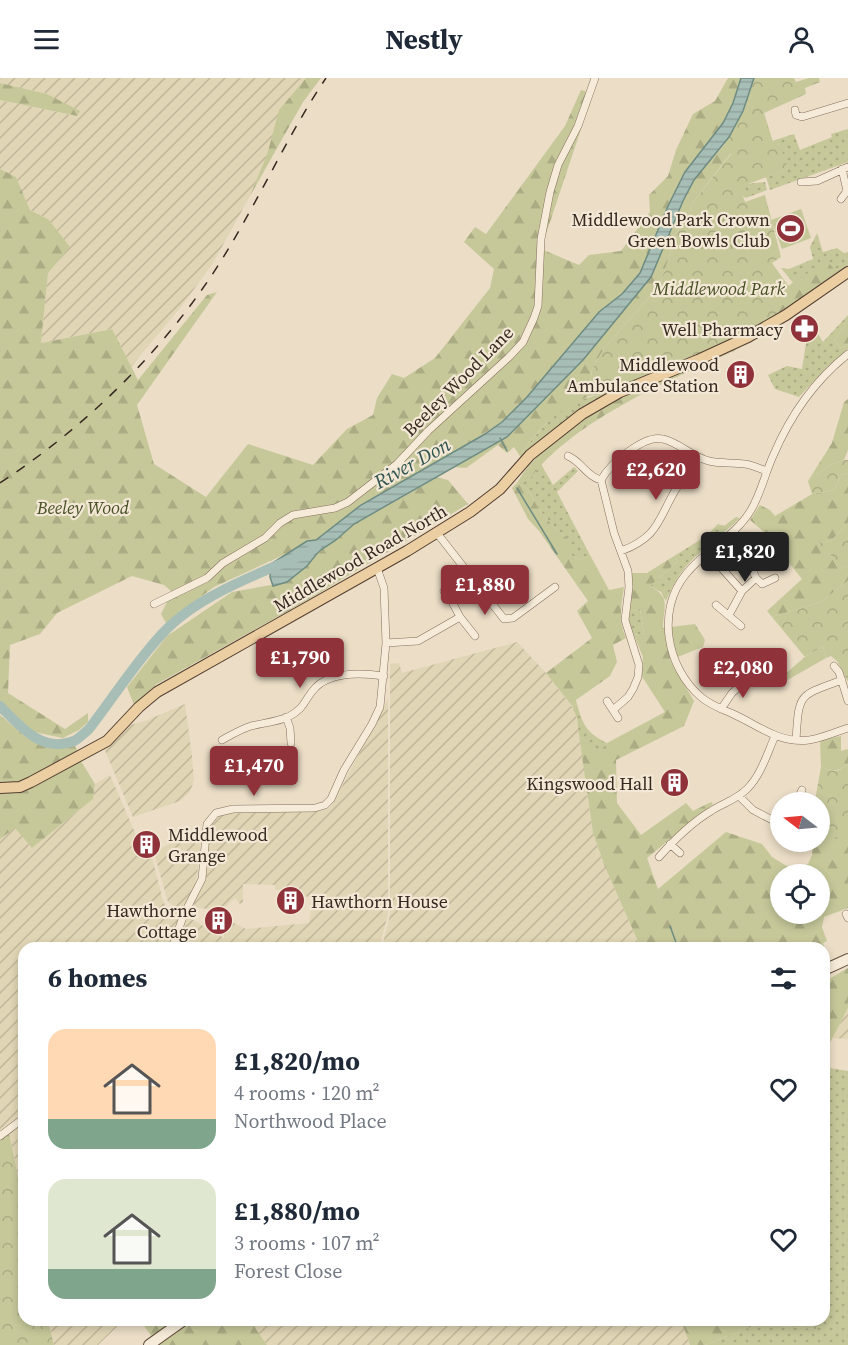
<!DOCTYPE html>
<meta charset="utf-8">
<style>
body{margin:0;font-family:"Source Serif 4",serif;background:#f6f6f7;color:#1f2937;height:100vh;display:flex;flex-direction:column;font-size:22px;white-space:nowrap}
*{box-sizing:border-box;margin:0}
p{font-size:20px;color:#747a83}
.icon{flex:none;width:33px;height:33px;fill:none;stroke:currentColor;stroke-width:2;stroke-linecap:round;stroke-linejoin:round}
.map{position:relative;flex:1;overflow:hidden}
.panel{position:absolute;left:18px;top:864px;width:812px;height:384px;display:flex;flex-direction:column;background:#fff;border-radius:18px;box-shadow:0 3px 9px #0003}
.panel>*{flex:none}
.needle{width:39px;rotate:286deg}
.buttons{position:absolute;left:770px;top:714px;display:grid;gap:12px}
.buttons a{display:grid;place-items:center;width:60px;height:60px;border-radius:50%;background:#fff;box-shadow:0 3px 9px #0003;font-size:30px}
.price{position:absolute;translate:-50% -51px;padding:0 14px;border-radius:6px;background:#8f3239;color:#fff;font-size:20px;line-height:39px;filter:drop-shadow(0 2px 3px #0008)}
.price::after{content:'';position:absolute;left:50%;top:36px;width:18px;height:14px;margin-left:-9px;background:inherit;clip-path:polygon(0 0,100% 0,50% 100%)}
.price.active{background:#222;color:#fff}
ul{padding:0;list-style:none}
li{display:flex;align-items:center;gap:18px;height:150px;padding:0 30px}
li span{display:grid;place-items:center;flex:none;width:168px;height:120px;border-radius:18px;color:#555}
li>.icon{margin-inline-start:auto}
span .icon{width:72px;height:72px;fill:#fffc;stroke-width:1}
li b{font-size:26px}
h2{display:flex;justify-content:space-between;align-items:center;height:72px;padding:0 30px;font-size:26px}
header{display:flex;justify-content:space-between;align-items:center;height:78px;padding:0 30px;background:#fff;font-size:27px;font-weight:700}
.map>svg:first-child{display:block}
</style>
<header><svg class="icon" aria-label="menu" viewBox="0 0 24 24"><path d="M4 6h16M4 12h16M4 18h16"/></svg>Nestly<svg class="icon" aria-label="person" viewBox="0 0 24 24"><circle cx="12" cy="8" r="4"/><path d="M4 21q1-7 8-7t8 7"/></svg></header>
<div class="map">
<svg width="848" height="1267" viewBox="0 0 848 1267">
<defs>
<pattern id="farmland-furrows" width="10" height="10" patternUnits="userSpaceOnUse" patternTransform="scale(1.5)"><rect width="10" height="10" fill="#e0d5b4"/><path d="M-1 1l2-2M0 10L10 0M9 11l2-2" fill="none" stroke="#c1b79a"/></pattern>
<pattern id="grass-dots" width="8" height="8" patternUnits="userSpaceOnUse" patternTransform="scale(1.5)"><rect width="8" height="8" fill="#c6c89a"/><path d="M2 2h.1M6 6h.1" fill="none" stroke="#abac84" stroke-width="1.8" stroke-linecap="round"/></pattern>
<pattern id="forest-firs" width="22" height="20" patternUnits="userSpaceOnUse" patternTransform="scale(1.5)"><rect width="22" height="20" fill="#c6c89a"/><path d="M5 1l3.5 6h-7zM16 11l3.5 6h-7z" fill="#abac84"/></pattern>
<pattern id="park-crowns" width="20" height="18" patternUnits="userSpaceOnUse" patternTransform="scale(1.5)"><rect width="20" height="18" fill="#c6c89a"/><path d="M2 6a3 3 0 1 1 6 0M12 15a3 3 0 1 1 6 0" fill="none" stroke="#abac84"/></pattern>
<pattern id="water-rules" width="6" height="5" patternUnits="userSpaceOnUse" patternTransform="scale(1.5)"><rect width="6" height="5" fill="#a7beb6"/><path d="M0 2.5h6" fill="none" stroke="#90a39c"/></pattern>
</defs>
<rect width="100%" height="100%" fill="#ebddc6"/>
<!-- farmland -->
<path fill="url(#farmland-furrows)" d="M0,0H306L298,10L250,118L213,185L184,225L131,289L111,251L41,265L48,195V141L30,132L16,99L0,91V22L76,38L47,16L0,5Z
M517,564L546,595L576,634L593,755L605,789L641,870H382L390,837V586L399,585L402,595Z
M388,621V836L379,870H175L186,838L224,860V843L228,842L246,851L309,845L313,820L275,811V807L243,806V824L240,826L235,820L226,828L225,834L195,829L193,825L203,808L209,754L212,746L220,738L228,735L310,734L324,732L331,729Z
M185,626L192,678L194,702L190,714L180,723L133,739L103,668L127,648L145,643Z
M110,697L146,780L152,779L163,823L166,829L180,836L169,870H24V1035L0,1052V761L15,749L32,770L93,721L95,706Z
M202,754L197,798L194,809L182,833L168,824L154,775L174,763Z
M848,930V961L832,960Z
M24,1045V1126L9,1055Z
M49,1242H124L98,1267H54Z
M250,1242H681L690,1267H267Z"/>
<!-- grass -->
<path fill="url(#grass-dots)" d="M848,51V84L770,112L766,99L788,91L779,66L774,68L772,63L794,56L800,72L832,59L831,56Z
M765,104L767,112L746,120L743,118L739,107Z
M817,155L823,174L837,170L844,175L848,174V190L838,196L814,191L794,206L781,190L789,191L813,181L810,169Z
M848,237V243L834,262L841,270L848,266V271L828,288L799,319L775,311L768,297L787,288L802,291L806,265L818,256L823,264Z
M607,316L521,382L520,378C544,345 564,320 607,316Z
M541,386L553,407L574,389L578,393L557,414L590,477L580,482L569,476V461C556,453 544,439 536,426C530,415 529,410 517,405L524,394L529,402Z
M736,439L740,440C725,455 708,466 694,480C681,492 673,507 666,523L661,514L650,508L678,483L674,478L705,459L718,446L724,448Z
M640,531L644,555L634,557L629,545V533Z
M577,626C583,648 587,655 607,665L600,675L579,657L577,640L572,628Z
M824,989L848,993V1267H705L758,1246L816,1251L817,1242H824V1172L827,1131L824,1063Z"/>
<!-- forest -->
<path fill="url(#forest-firs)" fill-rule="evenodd" d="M306,0H321L303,24L250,118L267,77L279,32Z
M728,0H741L733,25L723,45L685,94L668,128L640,195L622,216L599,234L527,320L502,344L316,462L214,509L166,545L161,536L172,514L164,507L132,498L57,535L40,556L10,567L8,615L65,651L88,635V644L79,652L63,660L34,654L11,634L0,628V91L16,99L30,132L48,141L70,169L48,195L41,265L112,251L138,302L207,217L217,214L137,327L154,386L206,419L248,366L313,387L347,351L373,337L377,320L392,296L404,300L435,280L490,210L494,191L464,164L475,149L486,156L565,48L581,12L585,13L590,24L541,171L579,187L589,177L621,173L650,134L649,117L668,98L676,72L693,36L715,23Z
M0,5L47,16L80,33L77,38L0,22Z
M724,67L731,75L694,123L687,138L677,154L660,207L605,269L592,291L589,318C552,337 544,344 520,378L514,369L507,375L498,367L466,390L454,389L507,359L651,199L683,123L694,102Z
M824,179L838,196L779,235L771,219L814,191Z
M848,243V266L841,270L834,262Z
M741,268L734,273C668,303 572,343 529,402L524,397V394C578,327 664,300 741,268Z
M848,321V372L844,382L830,387L808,403L832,365L844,324Z
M848,395V445L831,463L818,465L830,476L839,491L848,488V503L821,524L772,539L767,533L802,501L764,454L750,442L760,427L770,432L775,438L812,416L834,412L841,397Z
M435,399L448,402L468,426L304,524L157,606L134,627L127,609L167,558L232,514L287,504L307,488L319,473L336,462L354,446L419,410Z
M517,405C529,410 530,415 536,426C544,439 556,453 569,461V476L580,482L590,477L609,512L624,509C621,528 618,542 626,560L613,567L617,584L610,598L576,622L577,626L572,628L546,595L592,560L577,533L588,523L539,453L528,441L512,410Z
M674,478L678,483L650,508C672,520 663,529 663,550L695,546L705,562L703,569L670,582L694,623L684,648L616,682L617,725L641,757L686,725L693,733L711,724L713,726L647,780L658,811L726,754L762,766L772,779L790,790L808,786L812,777L813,764H819V738L848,750V830L824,839L822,849L827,863L823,865L830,885L824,888V870H641L605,789L593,755L579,657L600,674L607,665L665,634L641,597L643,579L634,557L644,555L640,531L629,533L632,495H647ZM780,796H819V836H780Z
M823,568L826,580L784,604L778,602L805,579Z
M0,637C25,658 39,674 75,668L79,676L23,704L0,706Z
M841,658V673L848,671V686C837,694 834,694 821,689L820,662Z
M81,683L95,706L93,721L32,770L15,750L0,761V715L25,713Z
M848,890V930L824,976V904Z
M824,1063L827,1131L824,1172Z
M140,1242H171L172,1244L152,1259Z
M192,1242H250L267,1267H156Z
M681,1242H817L816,1251L758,1246L705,1267H690Z"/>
<!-- park -->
<path fill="url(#park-crowns)" d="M754,0H794L796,4L809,0H819L820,4L805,10L806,16L764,35L774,67L780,66L788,91L740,109L745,124L765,117L781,179L772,185L789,209L772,219L779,235L749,255L607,316L589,318L592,291L605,269L660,207L677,154L687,138L694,123L731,76L724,67L743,33Z
M844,382H848V395L841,397L834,412L812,416L808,403L830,387Z
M848,445V488L839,491L830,476L817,465L831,463Z
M848,503V604L837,583L831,578L826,580L823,568L805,579L772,539L821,524Z
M848,686V751L825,767L823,765L826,740L819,738V724H798L799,723L815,722L821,689C835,694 836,695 848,686Z
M9,1055L24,1127V1242H48L54,1267H0V1062Z"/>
<!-- pitch -->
<path fill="#c6c89a" d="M801,131L811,160L782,171L771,142Z"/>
<!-- water -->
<path fill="url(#water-rules)" stroke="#6e8c82" stroke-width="1.5" d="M741,0H754L743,33L729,59L694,102L683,123L651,199L583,282L507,359L354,446L336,462L319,473L307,488L287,504L273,508L270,499L271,486L307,463L316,462L361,427L485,356L502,344L527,319L599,234L622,216L640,195L668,128L685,94L723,45L733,25Z"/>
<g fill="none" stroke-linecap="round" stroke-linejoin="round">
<!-- stream -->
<path stroke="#6e8c82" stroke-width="1.5" d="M500,360L507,373
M517,410L557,476
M670,848L678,870"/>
<!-- river -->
<path stroke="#a7beb6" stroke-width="10" d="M0,628C19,647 42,676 74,663C79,661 84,655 89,651C113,620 135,585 162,556C197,517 261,495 309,474L316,469"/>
<defs>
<path id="street" d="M795,32L796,37L802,39L848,25
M801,104L817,103L848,89
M841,121L847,113L842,91
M848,276C814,303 790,338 773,378C765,396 761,415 751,432C735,459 705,472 686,496C656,532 666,589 701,619C710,627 722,631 733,636C758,647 779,666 809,662C822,660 835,654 848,650
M568,378C582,384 586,398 601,402C610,386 644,356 663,361C680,365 692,379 709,383C721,386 733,384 745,386C753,387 760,391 767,393
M601,402L614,455L628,493L629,509L625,542L639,587L638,599L633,611L628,619L613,632
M437,455L504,541L513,540L555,509
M621,473C659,459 658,441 676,411C683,400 691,392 697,379
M708,475L742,513
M760,481L752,491L756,500L762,506L775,500
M444,513L449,518L460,539L475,558
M154,526L207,500L223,485L265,460L280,445L293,437L335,430L348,424L397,386L428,353L509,279L523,264L534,240L538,228L541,161L550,114L558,87L578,48L595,0
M716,527L741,548
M729,537L742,513L756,500
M386,565L418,563L460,539
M834,588L839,594L848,623
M746,593L756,605
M607,623L618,640
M721,631L732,615L751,598
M286,639L290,650L291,665
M222,662C231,657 241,651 251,648C263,645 276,644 288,639C306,630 304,621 316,609C333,593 363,595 384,598
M796,662C799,615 798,618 842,602
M739,718L753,732L780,746
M796,724L802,712
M789,764L794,767L800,766
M670,766L680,775
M659,779C674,762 691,745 711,733C723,725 736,722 747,711C761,697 767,676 775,658
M846,836L848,840
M172,870L184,836L202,801L207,746L216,735L233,731L315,730L325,727L331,721L344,692L372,646L380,629L386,565L384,510L377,490
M0,1058L24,1040"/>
<path id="secondary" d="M824,892L848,881
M149,1267L184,1242"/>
<path id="primary" d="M0,710L20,709L31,704L107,663L139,629L157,614L407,473L470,434L500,411L530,377L582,336L620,314L698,282L748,259L786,237L848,194"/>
</defs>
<!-- street casing -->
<use href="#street" stroke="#846f5d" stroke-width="8"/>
<!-- secondary casing -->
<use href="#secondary" stroke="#665040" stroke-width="12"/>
<!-- primary casing -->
<use href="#primary" stroke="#533e31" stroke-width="12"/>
<!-- street -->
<use href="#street" stroke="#f6ebd8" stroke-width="7"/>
<!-- secondary -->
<use href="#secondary" stroke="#f6ebd8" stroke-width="10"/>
<!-- primary -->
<use href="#primary" stroke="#ebcea1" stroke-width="10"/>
<!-- rail -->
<path stroke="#362920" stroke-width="1.5" stroke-dasharray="10 10" stroke-linecap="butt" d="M0,405C93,344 177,260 233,163C265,109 291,52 326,0"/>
</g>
<!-- icons -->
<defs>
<symbol id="stadium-disc" viewBox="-11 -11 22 22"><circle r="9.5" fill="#8f3239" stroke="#f3e8d5"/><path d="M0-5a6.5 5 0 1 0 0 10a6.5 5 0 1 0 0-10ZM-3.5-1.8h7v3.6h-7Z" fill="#fff"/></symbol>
<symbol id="pharmacy-disc" viewBox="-11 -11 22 22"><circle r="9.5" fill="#8f3239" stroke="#f3e8d5"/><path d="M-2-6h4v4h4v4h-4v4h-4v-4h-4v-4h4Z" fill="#fff"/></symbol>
<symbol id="building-disc" viewBox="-11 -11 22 22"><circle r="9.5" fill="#8f3239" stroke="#f3e8d5"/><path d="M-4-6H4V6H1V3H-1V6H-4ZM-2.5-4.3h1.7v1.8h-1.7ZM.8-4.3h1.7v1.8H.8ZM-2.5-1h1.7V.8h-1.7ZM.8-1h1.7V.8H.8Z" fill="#fff"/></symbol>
</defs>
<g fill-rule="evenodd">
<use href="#stadium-disc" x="774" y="134" width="33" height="33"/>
<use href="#pharmacy-disc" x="788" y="234" width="33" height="33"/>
<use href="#building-disc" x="724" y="280" width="33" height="33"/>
<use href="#building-disc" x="658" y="688" width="33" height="33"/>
<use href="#building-disc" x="130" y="750" width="33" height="33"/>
<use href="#building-disc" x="274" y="806" width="33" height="33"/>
<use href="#building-disc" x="202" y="826" width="33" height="33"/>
</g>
<g text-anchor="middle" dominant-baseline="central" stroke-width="4.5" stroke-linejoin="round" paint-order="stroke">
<!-- poi labels -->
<g font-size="18" fill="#362920" stroke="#f3e8d5" text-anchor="end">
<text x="770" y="141">Middlewood Park Crown<tspan x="770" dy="21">Green Bowls Club</tspan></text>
<text x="783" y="251">Well Pharmacy</text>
<text x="719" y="286">Middlewood<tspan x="719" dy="21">Ambulance Station</tspan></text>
<text x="653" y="705">Kingswood Hall</text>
<text x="168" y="756" text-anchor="start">Middlewood<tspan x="168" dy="21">Grange</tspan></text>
<text x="311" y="823" text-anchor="start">Hawthorn House</text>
<text x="197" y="832">Hawthorne<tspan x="197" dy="21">Cottage</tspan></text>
</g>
<!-- park labels -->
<g font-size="18" font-style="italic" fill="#495028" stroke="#f3e8d5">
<text x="719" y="210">Middlewood Park</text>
<text x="83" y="429">Beeley Wood</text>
</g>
<!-- street labels -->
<g font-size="18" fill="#362920" stroke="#f3e8d5">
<text transform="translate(458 303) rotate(-45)">Beeley Wood Lane</text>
<text transform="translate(360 480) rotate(-30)">Middlewood Road North</text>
</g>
<!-- water labels -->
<g font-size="20" font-style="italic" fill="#30544f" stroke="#f3e8d5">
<text transform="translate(412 385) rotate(-29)">River Don</text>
</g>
</g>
</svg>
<div class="buttons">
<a><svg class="needle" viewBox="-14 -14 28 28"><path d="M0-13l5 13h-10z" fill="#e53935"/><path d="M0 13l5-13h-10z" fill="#747a83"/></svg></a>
<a><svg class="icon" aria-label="locate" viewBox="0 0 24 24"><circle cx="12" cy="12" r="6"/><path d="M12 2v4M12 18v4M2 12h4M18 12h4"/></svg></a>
</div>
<b class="price" style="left:656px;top:423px">£2,620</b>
<b class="price active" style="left:745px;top:505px">£1,820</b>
<b class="price" style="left:485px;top:538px">£1,880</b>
<b class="price" style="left:300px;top:611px">£1,790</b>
<b class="price" style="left:743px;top:621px">£2,080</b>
<b class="price" style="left:254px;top:719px">£1,470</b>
<section class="panel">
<h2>6 homes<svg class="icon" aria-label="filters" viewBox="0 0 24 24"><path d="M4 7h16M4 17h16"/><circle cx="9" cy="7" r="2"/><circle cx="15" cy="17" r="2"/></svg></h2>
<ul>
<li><span style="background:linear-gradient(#ffd9b3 75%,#7fa58c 0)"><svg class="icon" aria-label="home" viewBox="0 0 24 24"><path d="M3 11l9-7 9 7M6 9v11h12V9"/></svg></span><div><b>£1,820/mo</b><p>4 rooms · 120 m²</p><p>Northwood Place</p></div><svg class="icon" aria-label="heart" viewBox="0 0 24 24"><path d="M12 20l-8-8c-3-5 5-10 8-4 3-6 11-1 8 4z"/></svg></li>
<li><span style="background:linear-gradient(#dfe7d0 75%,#7fa58c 0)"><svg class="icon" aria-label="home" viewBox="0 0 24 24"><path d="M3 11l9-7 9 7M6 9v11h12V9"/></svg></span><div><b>£1,880/mo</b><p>3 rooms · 107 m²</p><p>Forest Close</p></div><svg class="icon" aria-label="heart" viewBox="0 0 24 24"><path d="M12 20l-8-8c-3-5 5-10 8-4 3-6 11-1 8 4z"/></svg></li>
</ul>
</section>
</div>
